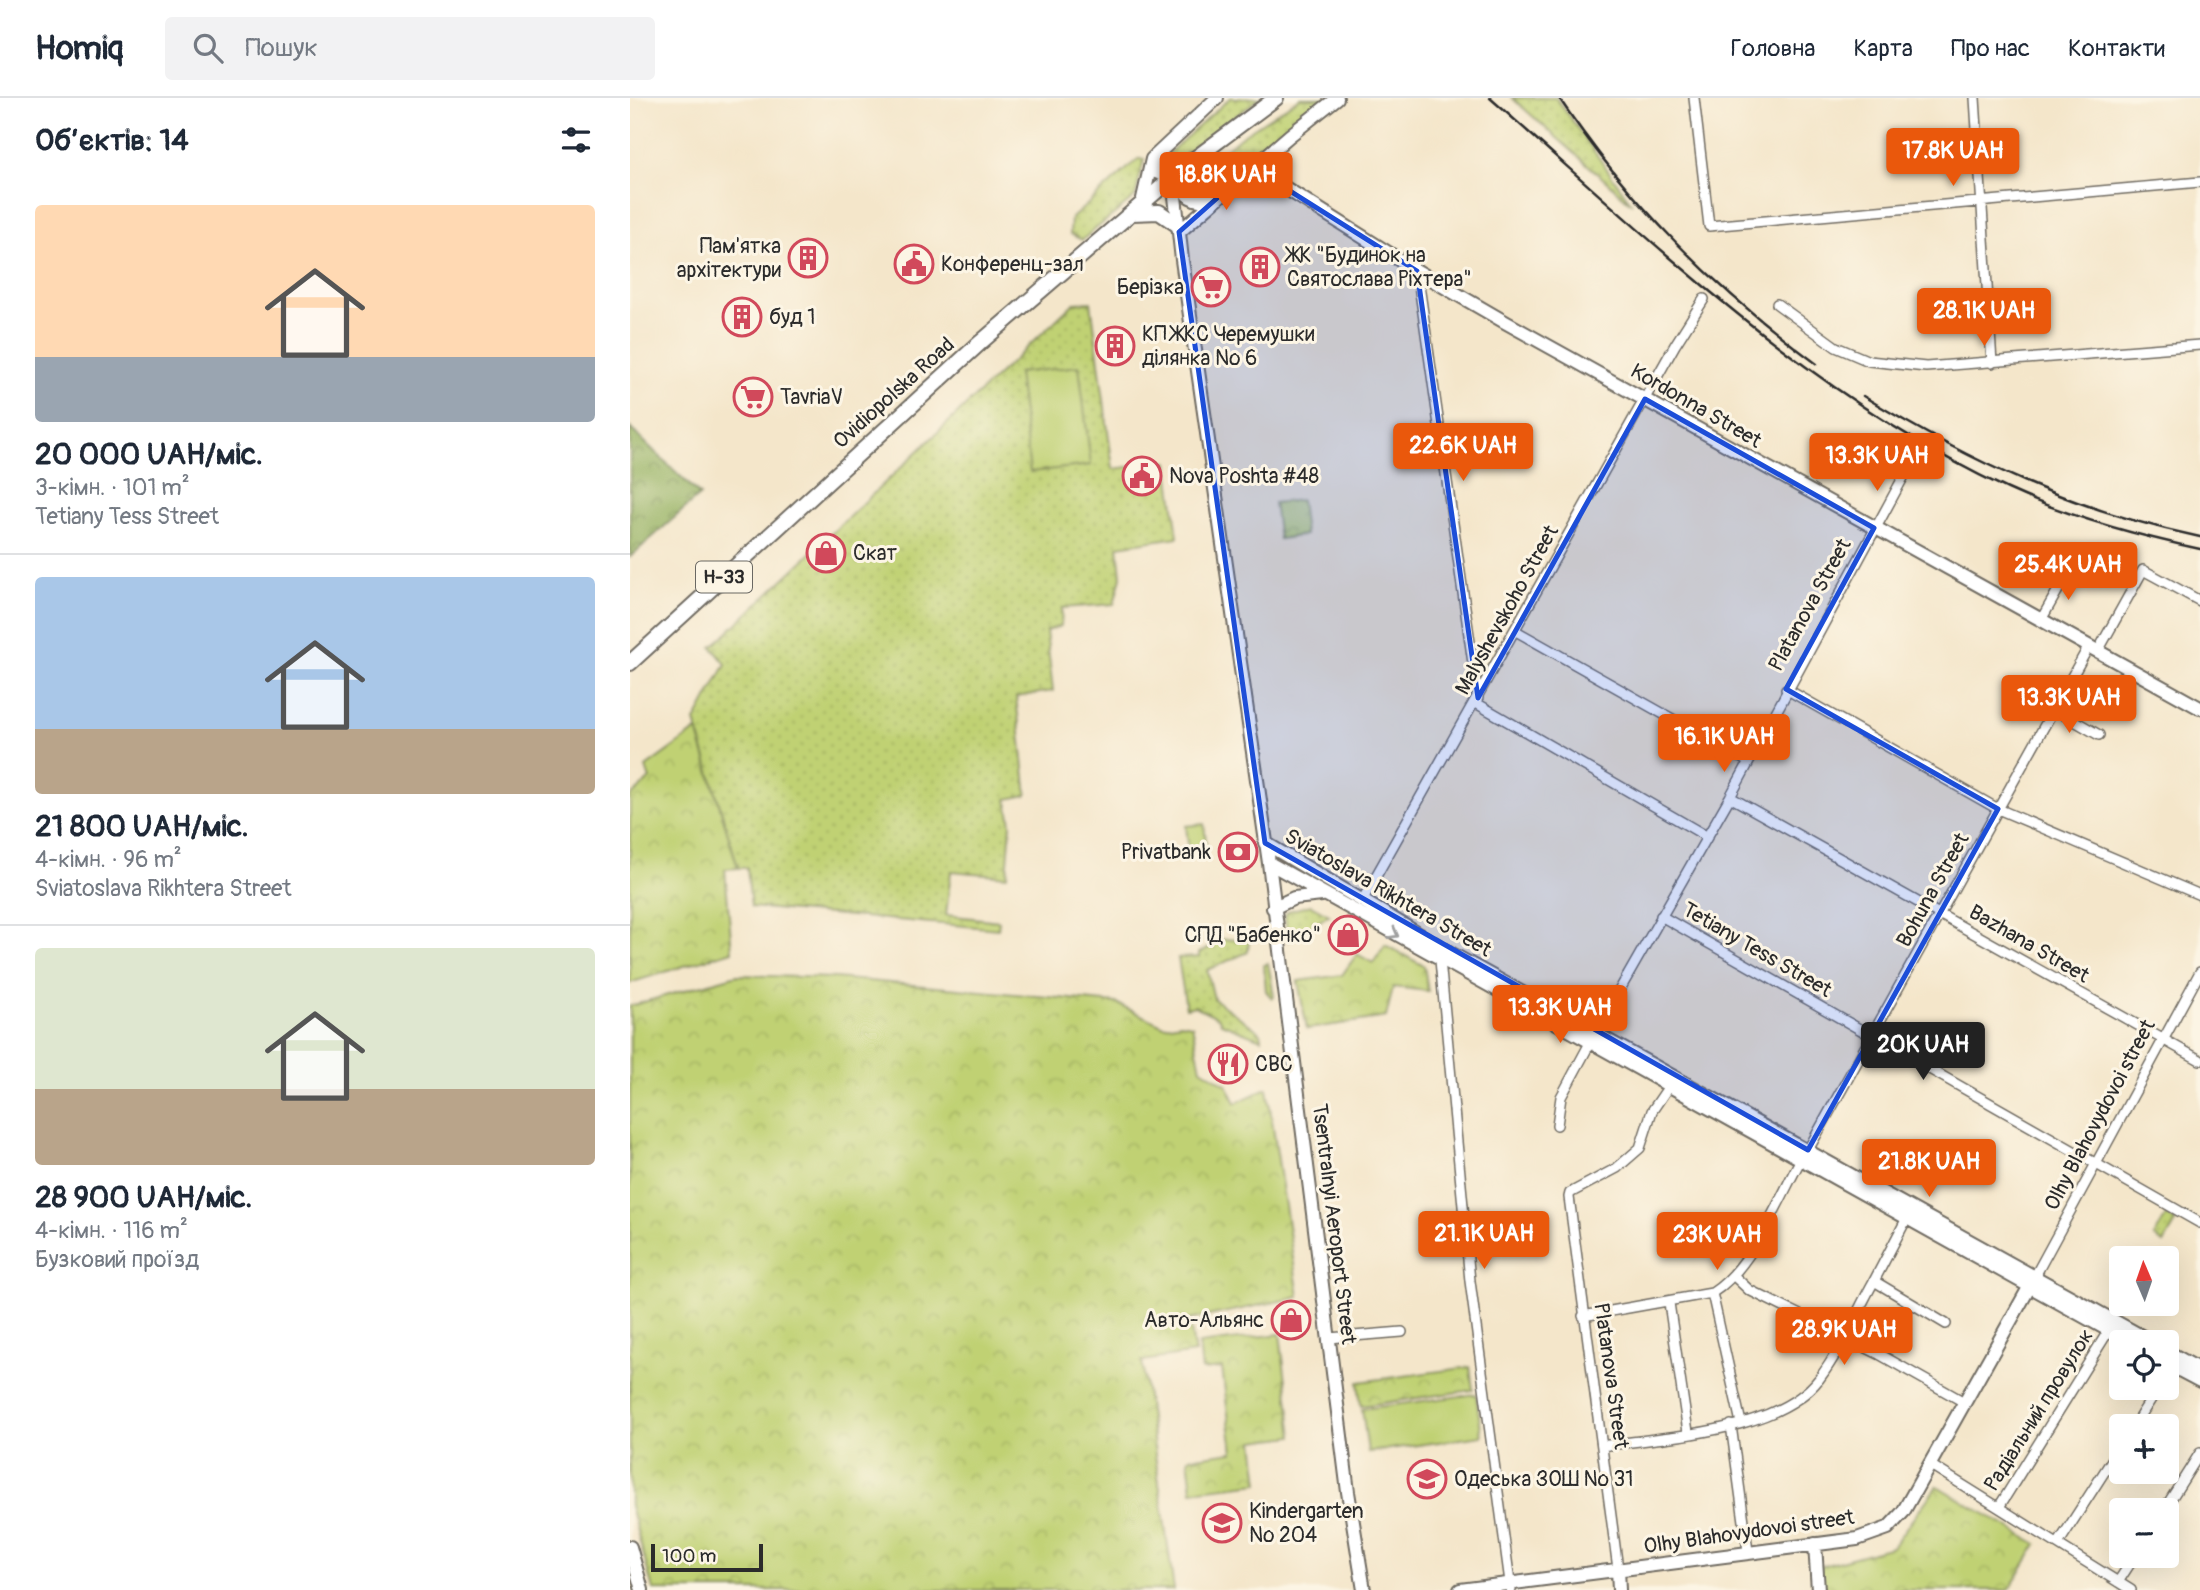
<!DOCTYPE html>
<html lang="uk">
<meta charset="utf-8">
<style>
body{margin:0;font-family:Pangolin,sans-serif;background:#f2f2f3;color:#1f2937;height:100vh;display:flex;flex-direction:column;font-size:26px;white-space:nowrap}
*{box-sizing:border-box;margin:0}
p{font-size:23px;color:#747a83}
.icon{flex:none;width:38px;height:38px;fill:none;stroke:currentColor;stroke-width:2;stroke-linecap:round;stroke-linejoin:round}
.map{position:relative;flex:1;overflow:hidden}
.side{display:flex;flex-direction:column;background:#fff;width:630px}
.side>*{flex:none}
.needle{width:46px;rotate:358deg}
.buttons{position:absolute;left:1479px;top:1148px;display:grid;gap:14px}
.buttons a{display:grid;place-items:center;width:70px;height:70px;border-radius:7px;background:#fff;box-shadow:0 7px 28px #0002;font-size:35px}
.scale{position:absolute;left:21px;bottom:18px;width:112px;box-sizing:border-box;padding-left:7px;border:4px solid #2b2b2b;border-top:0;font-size:19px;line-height:24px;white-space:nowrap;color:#2b2b2b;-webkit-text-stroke:5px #fcf5e5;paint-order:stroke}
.price{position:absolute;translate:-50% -60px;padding:0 16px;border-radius:7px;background:#ea580c;color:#fff;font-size:23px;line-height:46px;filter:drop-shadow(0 2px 4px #0008)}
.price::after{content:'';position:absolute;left:50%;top:42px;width:21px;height:16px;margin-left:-10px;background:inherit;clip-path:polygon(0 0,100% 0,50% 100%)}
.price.active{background:#222;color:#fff}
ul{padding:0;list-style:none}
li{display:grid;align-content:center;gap:14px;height:371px;padding:0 35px}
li+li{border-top:2px solid #e0e1e3}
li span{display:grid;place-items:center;height:217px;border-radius:7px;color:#555}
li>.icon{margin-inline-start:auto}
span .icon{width:126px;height:126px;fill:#fffc;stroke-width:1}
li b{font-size:30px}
h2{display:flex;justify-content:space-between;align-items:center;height:84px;padding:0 35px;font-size:30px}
header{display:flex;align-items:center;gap:42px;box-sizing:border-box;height:98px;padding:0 35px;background:#fff;border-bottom:2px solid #e0e1e3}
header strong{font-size:33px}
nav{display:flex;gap:38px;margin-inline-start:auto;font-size:24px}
.search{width:490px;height:63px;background:#f2f2f3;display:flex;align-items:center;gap:18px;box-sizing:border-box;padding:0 24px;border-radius:7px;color:#747a83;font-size:26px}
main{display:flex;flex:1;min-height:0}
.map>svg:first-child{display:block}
</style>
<header>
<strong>Homiq</strong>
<div class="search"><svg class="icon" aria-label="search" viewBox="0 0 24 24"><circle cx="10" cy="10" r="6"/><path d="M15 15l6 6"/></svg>Пошук</div>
<nav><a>Головна</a><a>Карта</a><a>Про нас</a><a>Контакти</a></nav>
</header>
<main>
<section class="side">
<h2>Об’єктів: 14<svg class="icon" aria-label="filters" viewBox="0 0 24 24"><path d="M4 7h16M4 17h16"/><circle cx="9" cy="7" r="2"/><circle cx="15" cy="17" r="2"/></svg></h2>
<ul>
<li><span style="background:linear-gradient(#ffd9b3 70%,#9aa5b1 0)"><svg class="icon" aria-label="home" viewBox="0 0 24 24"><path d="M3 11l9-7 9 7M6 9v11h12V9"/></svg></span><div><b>20 000 UAH/міс.</b><p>3-кімн. · 101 m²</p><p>Tetiany Tess Street</p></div></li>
<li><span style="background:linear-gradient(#a9c7e8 70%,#b9a48a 0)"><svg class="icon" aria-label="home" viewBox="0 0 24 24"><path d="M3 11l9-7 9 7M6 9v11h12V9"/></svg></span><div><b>21 800 UAH/міс.</b><p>4-кімн. · 96 m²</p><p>Sviatoslava Rikhtera Street</p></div></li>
<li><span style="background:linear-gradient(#dfe7d0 65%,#b9a48a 0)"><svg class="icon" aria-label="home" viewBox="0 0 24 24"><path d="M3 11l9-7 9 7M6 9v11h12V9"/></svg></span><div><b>28 900 UAH/міс.</b><p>4-кімн. · 116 m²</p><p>Бузковий проїзд</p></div></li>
</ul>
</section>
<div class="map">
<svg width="1570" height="1492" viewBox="0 0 1570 1492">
<defs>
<pattern id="grass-dots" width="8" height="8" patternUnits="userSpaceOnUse" patternTransform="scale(1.75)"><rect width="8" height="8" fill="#c0d173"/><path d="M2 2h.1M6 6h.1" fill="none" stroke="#a5b464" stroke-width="1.8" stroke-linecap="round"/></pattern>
<pattern id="forest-crowns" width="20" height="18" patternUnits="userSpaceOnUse" patternTransform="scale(1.75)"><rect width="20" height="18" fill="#98b365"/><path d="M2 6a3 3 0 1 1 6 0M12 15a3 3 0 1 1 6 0" fill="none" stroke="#7c9253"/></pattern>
<pattern id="park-crowns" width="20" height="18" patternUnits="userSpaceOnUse" patternTransform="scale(1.75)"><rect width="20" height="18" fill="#c0d173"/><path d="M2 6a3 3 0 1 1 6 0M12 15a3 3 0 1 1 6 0" fill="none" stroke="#a5b464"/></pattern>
</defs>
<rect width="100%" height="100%" fill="#fcf5e5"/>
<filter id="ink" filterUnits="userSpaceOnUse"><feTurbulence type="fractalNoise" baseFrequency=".0143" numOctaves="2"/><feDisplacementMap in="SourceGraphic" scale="14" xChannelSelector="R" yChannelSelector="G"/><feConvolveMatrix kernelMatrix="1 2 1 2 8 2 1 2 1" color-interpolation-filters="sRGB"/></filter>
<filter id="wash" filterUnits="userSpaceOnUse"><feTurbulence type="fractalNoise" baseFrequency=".00686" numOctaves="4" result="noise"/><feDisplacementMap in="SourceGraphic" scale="28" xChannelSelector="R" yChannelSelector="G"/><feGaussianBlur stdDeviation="1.57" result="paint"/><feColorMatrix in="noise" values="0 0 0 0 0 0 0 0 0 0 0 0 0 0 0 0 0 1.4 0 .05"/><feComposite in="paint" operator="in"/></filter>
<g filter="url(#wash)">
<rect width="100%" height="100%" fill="#f4e6ca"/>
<!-- grass -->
<path fill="url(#grass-dots)" stroke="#767e4f" stroke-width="2" d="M600,0H630L534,72L532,61Z
M670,0H695L575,97L562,81L610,39Z
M882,0H926L1002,106Z
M508,61H514L505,99L452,142L440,136L441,121Z
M461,204L483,371L538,364L548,439L488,448L491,479L484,506L432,510L431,528L416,533L423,593L386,599L397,697L377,701L381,726L377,778L321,773L316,817L369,823L368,831L121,809L117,770H108L65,623L96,566L82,549L444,205Z
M681,807L699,817L658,843L655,818L658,813Z
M619,841L618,854L577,872L584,901L630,934L631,941L591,925L589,920L565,908L556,910L548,860L569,859V855L581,849V842Z
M638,865L644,898L642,900L636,893L634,867Z
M1536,1118L1546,1124L1534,1145L1524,1139Z"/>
<!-- forest -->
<path fill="url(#forest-crowns)" stroke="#626f48" stroke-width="2" d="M0,330L70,397L0,459Z"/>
<!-- park -->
<path fill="url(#park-crowns)" stroke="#767e4f" stroke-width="2" d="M671,402L675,437L649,441L644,405Z
M67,632L108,770L95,771L102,853L0,885V699L20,681L16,669Z
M755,847L794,868L798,893L763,889L756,919L677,931L668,883L712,877L727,856L743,865Z
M107,877L205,880L486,905L534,928L551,925L562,927L571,971L597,987L606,1005L637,990L669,1199L559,1222L565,1255L512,1263L544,1492H23L0,1407V908Z
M650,1236L663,1338L624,1343L629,1385L562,1393L558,1360L603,1354L592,1270L572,1272L569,1246Z
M840,1269L843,1292L731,1308L728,1284Z
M1307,1388L1407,1446L1379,1492H1188L1185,1470L1262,1449Z"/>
<!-- pitch -->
<path fill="#c0d173" stroke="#767e4f" stroke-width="2" d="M449,268L461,367L400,374L388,275Z
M574,726L577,752L559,754L556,728Z
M846,1296L852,1338L738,1354L732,1311Z"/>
</g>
<g filter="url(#ink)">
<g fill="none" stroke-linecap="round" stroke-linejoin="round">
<defs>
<path id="street" d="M1064,0L1079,128L1570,84
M1345,0L1362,265
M787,173L848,600
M1147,206L1206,249L1239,263L1296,269L1570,247
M1411,522L1437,476L1442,473L1459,475
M886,533L1117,663
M1468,553L1513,472L1570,503
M1156,591L1368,711L1570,797
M846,605L1076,738
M1424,611L1469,637
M1100,699L1570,962
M732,803L1045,247L1074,201
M1031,818L1570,1125
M810,862L840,1183L881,1492
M965,935L1100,699L1287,354
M927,1027L931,999L960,945
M1178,1052L1459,548
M1104,1178L1119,1192L1249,1256L1334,1304
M1405,1178L1570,874
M1244,1183L1277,1120
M1082,1195L1111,1325
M1039,1205L1058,1334
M953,1218L1082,1195C1122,1170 1148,1103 1171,1061
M699,1240L772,1234
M1536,1277L1542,1268
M1101,1327L1118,1453
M1504,1328L1528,1290
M972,1348C1035,1338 1147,1335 1189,1281C1211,1252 1226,1215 1244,1183L1316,1226
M1299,1366L1501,1492
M1369,1409L1479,1232
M1534,1412L1570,1355
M1428,1446L1491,1348
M988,1471L939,1099L940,1095L987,1070L1010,1050L1022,1013L1039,988
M1488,1484L1505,1458"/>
<path id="secondary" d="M526,57V74L543,80L552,162L639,765L718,1394L734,1492
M622,69L787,173L875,224L1570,610
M512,105L522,61L587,0
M549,134L659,38L707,0
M635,745L822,856L1522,1244
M639,765L1500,1244
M643,810L664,800L692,797
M1536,1253L1570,1272
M1536,1265L1570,1283
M1185,1446L1188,1492
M0,1449L12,1492
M988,1471L989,1492
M830,1492L1227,1441L1258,1430L1273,1414L1400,1188"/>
<path id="primary" d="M555,69C548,96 560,104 585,101
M502,115L529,114L548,127
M0,565L351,244L563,62L646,0"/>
</defs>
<!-- street casing -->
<use href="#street" stroke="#716c63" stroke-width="12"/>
<!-- secondary casing -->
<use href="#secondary" stroke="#716c63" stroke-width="16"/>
<!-- primary casing -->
<use href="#primary" stroke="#716c63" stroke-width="18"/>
<!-- street -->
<use href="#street" stroke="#fff" stroke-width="9"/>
<!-- secondary -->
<use href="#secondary" stroke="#fff" stroke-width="12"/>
<!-- primary -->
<use href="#primary" stroke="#fff" stroke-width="14"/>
<!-- rail -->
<path stroke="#2b2b2b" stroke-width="2.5" d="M860,0C1023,143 1179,298 1378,391C1439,419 1505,437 1570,451
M929,0C1000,106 1084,190 1187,266
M1233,298C1343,365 1443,412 1570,439"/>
</g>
<!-- one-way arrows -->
<defs><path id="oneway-chevron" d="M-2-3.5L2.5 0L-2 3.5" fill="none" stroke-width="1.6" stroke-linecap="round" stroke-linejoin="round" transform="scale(1.75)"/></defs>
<use stroke="#a0a0a0" href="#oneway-chevron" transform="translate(764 836) rotate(29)"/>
</g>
<!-- marked area -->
<path fill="#1d4ed8" fill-opacity="0.2" stroke="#1d4ed8" stroke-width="5" stroke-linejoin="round" d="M622,69L787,173L848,600L1015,301L1244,430L1156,591L1368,711L1178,1052L635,745L549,134Z"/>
<!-- icons -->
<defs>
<symbol id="building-ring" viewBox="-11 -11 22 22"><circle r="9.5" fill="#fcf5e5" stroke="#d1495b" stroke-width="1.5"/><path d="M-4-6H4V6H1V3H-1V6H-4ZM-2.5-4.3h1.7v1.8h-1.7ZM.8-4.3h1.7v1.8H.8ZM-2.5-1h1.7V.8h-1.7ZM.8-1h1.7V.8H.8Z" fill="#d1495b"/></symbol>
<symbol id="civic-ring" viewBox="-11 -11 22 22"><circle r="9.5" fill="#fcf5e5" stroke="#d1495b" stroke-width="1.5"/><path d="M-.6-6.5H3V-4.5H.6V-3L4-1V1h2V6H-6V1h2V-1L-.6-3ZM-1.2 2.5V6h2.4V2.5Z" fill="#d1495b"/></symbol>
<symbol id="supermarket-ring" viewBox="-11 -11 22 22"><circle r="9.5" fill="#fcf5e5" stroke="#d1495b" stroke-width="1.5"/><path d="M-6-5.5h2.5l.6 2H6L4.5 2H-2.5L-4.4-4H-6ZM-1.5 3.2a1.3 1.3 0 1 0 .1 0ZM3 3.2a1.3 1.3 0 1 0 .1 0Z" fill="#d1495b"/></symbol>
<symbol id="shop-ring" viewBox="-11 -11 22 22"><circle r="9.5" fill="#fcf5e5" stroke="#d1495b" stroke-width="1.5"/><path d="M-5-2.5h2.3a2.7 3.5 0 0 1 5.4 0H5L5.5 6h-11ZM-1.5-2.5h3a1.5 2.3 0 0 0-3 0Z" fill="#d1495b"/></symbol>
<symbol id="bank-ring" viewBox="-11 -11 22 22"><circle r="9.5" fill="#fcf5e5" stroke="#d1495b" stroke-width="1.5"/><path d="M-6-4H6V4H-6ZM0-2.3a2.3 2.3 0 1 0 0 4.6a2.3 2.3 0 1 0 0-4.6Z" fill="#d1495b"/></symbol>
<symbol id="restaurant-ring" viewBox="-11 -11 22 22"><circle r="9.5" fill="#fcf5e5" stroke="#d1495b" stroke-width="1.5"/><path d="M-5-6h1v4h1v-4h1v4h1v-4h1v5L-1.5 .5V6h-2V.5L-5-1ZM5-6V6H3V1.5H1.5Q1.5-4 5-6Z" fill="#d1495b"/></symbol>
<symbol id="school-ring" viewBox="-11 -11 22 22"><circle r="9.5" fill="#fcf5e5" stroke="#d1495b" stroke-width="1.5"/><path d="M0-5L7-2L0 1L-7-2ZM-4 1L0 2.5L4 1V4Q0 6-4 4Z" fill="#d1495b"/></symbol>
</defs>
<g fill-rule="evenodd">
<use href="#building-ring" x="156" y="138" width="44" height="44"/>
<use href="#civic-ring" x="262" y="144" width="44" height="44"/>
<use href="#building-ring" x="608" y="147" width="44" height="44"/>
<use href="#supermarket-ring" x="559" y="167" width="44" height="44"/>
<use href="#building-ring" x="90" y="197" width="44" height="44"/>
<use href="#building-ring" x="463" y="226" width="44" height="44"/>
<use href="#supermarket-ring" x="101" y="277" width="44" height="44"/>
<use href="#civic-ring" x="490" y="356" width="44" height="44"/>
<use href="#shop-ring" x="174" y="433" width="44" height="44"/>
<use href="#bank-ring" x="586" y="732" width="44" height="44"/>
<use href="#shop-ring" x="696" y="815" width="44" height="44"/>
<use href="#restaurant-ring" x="576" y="944" width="44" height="44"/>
<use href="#shop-ring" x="639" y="1200" width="44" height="44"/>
<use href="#school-ring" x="775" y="1359" width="44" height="44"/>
<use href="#school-ring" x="570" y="1403" width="44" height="44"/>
</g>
<g text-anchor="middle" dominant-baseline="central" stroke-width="6" stroke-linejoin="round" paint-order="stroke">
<!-- shield labels -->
<rect fill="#fcf5e5" stroke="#6a6863" stroke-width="2" x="66" y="463.5" width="56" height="31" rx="5"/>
<g font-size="19" font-weight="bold" fill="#2b2b2b">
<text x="94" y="479">Н-33</text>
</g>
<!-- poi labels -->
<g font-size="21" fill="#2b2b2b" stroke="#fcf5e5" text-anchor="start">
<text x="151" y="148" text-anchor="end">Пам'ятка<tspan x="151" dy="24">архітектури</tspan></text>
<text x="657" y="157">ЖК "Будинок на<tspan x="657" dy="24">Святослава Ріхтера"</tspan></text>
<text x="311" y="166">Конференц-зал</text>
<text x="554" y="189" text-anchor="end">Берізка</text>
<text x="139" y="219">буд 1</text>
<text x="512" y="236">КП ЖКС Черемушки<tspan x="512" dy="24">ділянка № 6</tspan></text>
<text x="150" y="299">TavriaV</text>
<text x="539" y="378">Nova Poshta #48</text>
<text x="223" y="455">Скат</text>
<text x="581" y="754" text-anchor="end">Privatbank</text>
<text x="691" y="837" text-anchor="end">СПД "Бабенко"</text>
<text x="625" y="966">СВС</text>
<text x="634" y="1222" text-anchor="end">Авто-Альянс</text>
<text x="824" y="1381">Одеська ЗОШ № 31</text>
<text x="619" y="1413">Kindergarten<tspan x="619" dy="24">№ 204</tspan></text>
</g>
<!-- street labels -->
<g font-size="21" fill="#2b2b2b" stroke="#fcf5e5">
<text transform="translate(264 295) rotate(-42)">Ovidiopolska Road</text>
<text transform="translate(1066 308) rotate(30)">Kordonna Street</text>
<text transform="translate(1180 507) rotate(-61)">Platanova Street</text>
<text transform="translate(877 512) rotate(-61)">Malyshevskoho Street</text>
<text transform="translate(1303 792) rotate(-61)">Bohuna Street</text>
<text transform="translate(758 795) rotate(30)">Sviatoslava Rikhtera Street</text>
<text transform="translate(1399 846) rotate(30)">Bazhana Street</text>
<text transform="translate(1127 852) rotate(30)">Tetiany Tess Street</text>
<text transform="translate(1470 1017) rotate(-62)">Olhy Blahovydovoi street</text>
<text transform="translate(704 1126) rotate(83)">Tsentralnyi Aeroport Street</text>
<text transform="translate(981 1278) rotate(82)">Platanova Street</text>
<text transform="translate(1409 1312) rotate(-58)">Радіальний провулок</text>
<text transform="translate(1119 1434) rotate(-8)">Olhy Blahovydovoi street</text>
</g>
</g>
</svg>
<div class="buttons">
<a><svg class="needle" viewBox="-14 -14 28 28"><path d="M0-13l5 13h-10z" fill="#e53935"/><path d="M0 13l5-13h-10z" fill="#747a83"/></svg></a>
<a><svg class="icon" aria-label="locate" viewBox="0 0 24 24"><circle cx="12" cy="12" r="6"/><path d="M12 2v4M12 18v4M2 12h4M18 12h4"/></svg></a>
<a>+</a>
<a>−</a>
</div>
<div class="scale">100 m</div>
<b class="price" style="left:1323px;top:90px">17.8K UAH</b>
<b class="price" style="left:596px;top:114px">18.8K UAH</b>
<b class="price" style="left:1354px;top:250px">28.1K UAH</b>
<b class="price" style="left:833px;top:385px">22.6K UAH</b>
<b class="price" style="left:1247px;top:395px">13.3K UAH</b>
<b class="price" style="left:1438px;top:504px">25.4K UAH</b>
<b class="price" style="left:1439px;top:637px">13.3K UAH</b>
<b class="price" style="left:1094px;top:676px">16.1K UAH</b>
<b class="price" style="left:930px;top:947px">13.3K UAH</b>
<b class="price active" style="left:1293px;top:984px">20K UAH</b>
<b class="price" style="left:1299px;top:1101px">21.8K UAH</b>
<b class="price" style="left:854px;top:1173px">21.1K UAH</b>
<b class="price" style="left:1087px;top:1174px">23K UAH</b>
<b class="price" style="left:1214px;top:1269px">28.9K UAH</b>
</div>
</main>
